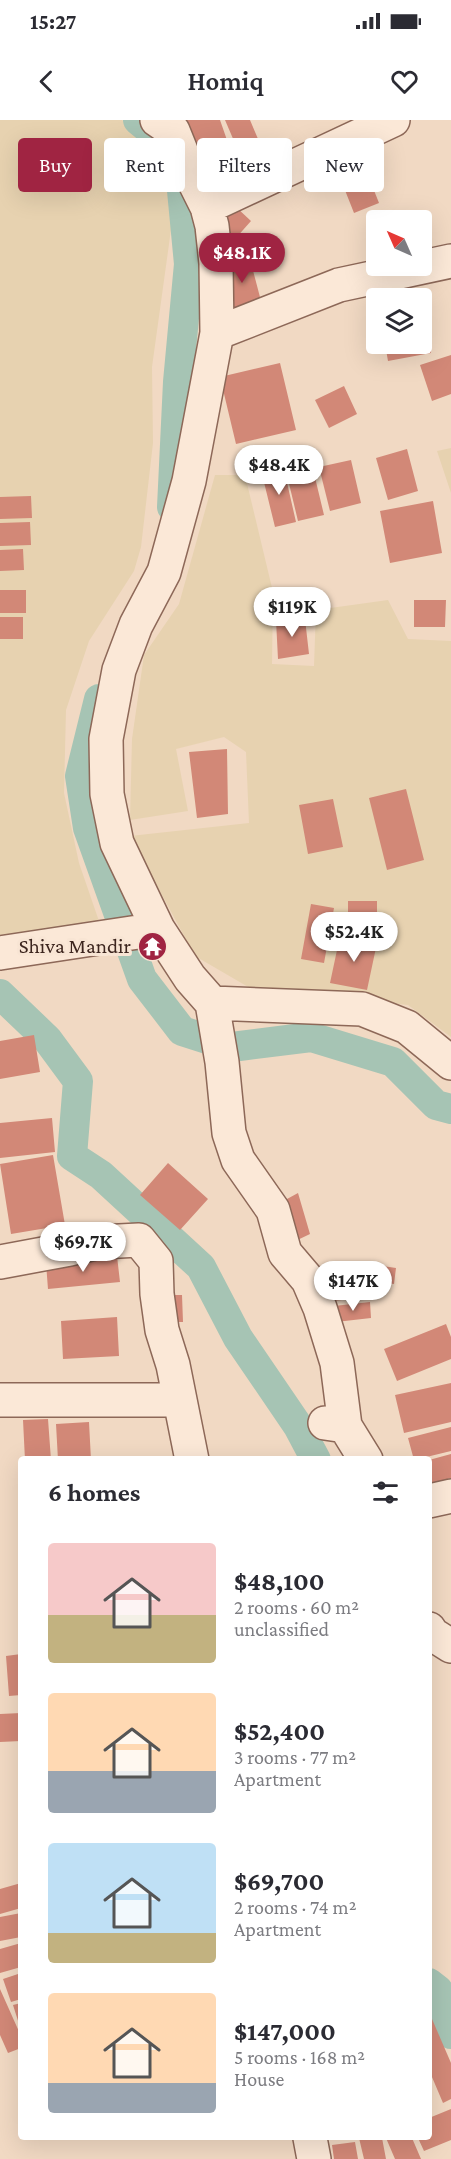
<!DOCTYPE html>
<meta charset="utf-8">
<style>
body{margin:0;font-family:"Crimson Pro",serif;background:#f7f7f7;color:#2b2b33;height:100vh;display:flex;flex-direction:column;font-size:22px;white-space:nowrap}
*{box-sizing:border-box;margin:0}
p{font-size:20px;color:#7c7c81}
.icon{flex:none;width:33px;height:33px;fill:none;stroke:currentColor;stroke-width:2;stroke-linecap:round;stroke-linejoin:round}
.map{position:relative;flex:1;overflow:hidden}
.sheet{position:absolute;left:18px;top:1336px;width:414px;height:684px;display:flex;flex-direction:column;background:#fff;border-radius:6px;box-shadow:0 6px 24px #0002}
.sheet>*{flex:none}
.guide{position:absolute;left:18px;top:18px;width:416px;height:54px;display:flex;gap:12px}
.needle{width:39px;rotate:315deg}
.tools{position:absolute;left:366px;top:90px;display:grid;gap:12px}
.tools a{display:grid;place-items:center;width:66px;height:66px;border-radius:6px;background:#fff;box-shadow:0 6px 24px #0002;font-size:30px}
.price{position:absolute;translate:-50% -51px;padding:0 14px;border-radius:21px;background:#fff;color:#222;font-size:20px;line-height:39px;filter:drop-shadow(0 2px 3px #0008)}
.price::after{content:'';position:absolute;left:50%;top:36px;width:18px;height:14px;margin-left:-9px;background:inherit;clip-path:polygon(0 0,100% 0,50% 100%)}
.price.on{background:#a02442;color:#fff}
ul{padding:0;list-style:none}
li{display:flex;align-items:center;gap:18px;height:150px;padding:0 30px}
li span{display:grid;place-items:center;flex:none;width:168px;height:120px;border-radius:6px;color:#555}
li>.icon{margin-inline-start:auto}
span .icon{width:72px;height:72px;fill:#fffc;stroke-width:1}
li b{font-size:26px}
h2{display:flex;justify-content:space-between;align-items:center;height:72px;padding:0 30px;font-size:26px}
.pill{padding:0 21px;border-radius:6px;background:#fff;box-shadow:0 6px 24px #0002;font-size:21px;line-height:54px}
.pill.on{background:#a02442;color:#fff}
.status{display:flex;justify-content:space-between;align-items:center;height:42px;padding:0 30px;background:#fff;direction:ltr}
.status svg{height:16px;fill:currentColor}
header{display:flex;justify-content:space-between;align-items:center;height:78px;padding:0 30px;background:#fff;font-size:27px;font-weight:600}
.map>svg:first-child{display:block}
</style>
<div class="status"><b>15:27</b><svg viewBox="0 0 49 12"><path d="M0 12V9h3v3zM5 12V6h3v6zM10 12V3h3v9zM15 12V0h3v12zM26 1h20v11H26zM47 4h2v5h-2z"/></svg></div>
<header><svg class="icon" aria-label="back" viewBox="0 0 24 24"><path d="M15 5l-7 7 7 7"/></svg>Homiq<svg class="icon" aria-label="heart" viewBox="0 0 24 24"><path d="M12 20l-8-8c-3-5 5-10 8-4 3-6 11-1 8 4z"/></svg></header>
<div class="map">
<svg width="451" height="2039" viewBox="0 0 451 2039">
<rect width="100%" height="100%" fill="#f1d9c3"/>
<!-- farmland -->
<path fill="#e7d2b0" d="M0,0H122L156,26L169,42L174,88L152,247L153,323L141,427L134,451L89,521L66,590L64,673L79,743L101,807L0,819Z
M451,328V373L437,331Z
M215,355H245L273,472L272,544L314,546L316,490L388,480L408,519L451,521V917L408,885L250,868L195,836L130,716L249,703L246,632L224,617L176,629L188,691L130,700L132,619L144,535L179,484Z"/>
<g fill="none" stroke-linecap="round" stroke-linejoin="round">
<!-- canal -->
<path stroke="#a6c4b4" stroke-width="30" d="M138,0L170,26L181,60L189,144L178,262L172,387
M99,579L80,656L88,708L142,859L182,911L232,927L311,917L393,942L436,985L451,989
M0,874L47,919L78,961L72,1036L101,1055L201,1147L238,1218L298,1306L316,1340
M429,1863L438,1870L451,1914"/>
</g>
<!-- building -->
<path fill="#d28877" d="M180,0H220L236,46L200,58Z
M225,0H250L264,33L243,42Z
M362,40L379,83L354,93L337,50Z
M236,87L251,101L235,119L220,104Z
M250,139L261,181L234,188L222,147Z
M429,216L431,233L388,241L385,224H422V217Z
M451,235V274L432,281L420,245Z
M280,243L296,310L236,324L220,257Z
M344,266L357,294L329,308L315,280Z
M407,329L418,371L388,380L376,338Z
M351,340L361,383L330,391L319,347Z
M283,345L296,402L275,407L261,350Z
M312,345L324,395L298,401L286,351Z
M31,376L32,398L0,399V377Z
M433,381L442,433L390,443L380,391Z
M30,402L31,425L0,426V403Z
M23,429L24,450L0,451V430Z
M0,470H26V493H0Z
M414,480H446L445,507H414Z
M0,497H23V519H0Z
M305,499L309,534L278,539L276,500Z
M227,629L228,694L197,698L189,632Z
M406,669L424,740L387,750L369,678Z
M333,679L343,727L308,734L299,685Z
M348,781H377V813H348Z
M311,784L334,788L324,843L301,839Z
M340,816L377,823L367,870L330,863Z
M34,915L40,952L0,959V921Z
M52,998L55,1032L0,1038V1003Z
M53,1035L65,1105L11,1114L0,1044Z
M168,1043L208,1079L180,1110L140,1075Z
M298,1073L310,1114L287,1125L276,1085Z
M117,1136L120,1162L48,1169L46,1143Z
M376,1145L396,1148L394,1164L373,1161Z
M349,1147L351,1179L333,1181L330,1148Z
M166,1175H182L183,1202H167Z
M370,1182L371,1198L336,1202L334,1186Z
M117,1197L119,1236L63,1239L61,1201Z
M446,1204L451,1217V1239L397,1261L384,1229Z
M451,1263V1302L404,1313L395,1275Z
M48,1299L51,1340H25L23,1300Z
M89,1302L91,1340H58L56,1304Z
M451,1307V1331L414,1340L408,1318Z
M451,1334V1358L429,1364V1340Z
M21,1534V1575L9,1576L6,1536Z
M21,1593V1621L0,1622V1594Z
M21,1763V1788L0,1794V1769Z
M21,1793V1817L0,1821V1797Z
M21,1823V1847L0,1853V1829Z
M21,1853V1879L11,1882L3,1859Z
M0,1869L21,1916V1928L8,1933L0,1915Z
M21,1883V1903L19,1904L13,1885Z
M429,1892L451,1943V1979L443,1983L429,1950Z
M451,1989V2020L424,2031L418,2018H429V1998Z
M359,2018H382L386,2039H364Z
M386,2018H412L421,2039H395Z
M355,2022L358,2039H334L332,2025Z"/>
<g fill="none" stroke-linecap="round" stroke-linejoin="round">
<defs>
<path id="minor" d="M157,0L173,11L190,53L207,87L212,106L216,143L217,213L189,361L164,452L136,505L119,550L106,619L107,674L117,723L158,809
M207,87L393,0
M217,213L339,165L451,141
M0,833L158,809L190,858L212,883L362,889L407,907L451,943
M212,883L222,942L229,1013L238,1040L273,1090L285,1133L308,1160L320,1188L337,1243L345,1306
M0,1142L70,1129L100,1122L139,1120L156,1141L157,1174L162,1210L173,1245L180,1280H0
M180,1280L192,1340
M325,1303L345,1306L366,1340
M429,1381L451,1376
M429,1509L432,1514L451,1526
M310,2018L314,2039"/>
</defs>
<!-- minor casing -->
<use href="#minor" stroke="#8d6858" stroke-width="36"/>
<!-- minor -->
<use href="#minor" stroke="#fbe8d7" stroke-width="33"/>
</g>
<!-- icons -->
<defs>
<symbol id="temple-disc" viewBox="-11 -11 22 22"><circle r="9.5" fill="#a02442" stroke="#f8e5d4"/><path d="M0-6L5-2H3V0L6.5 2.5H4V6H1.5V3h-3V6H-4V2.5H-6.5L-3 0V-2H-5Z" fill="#fff"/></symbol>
</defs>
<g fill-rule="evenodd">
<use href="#temple-disc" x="136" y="810" width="33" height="33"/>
</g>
<g text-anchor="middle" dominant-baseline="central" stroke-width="6" stroke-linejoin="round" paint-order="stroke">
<!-- poi labels -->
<g font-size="21" fill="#3c251e" stroke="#f8e5d4" text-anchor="end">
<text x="131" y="826">Shiva Mandir</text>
</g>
</g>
</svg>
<div class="tools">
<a><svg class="needle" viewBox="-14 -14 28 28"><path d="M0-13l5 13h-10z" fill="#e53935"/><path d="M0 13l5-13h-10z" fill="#7c7c81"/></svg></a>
<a><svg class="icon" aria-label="layers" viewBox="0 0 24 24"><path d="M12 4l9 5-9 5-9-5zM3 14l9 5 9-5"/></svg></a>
</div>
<b class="price on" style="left:242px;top:164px">$48.1K</b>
<b class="price" style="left:279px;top:376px">$48.4K</b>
<b class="price" style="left:292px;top:518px">$119K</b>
<b class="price" style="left:354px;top:843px">$52.4K</b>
<b class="price" style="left:83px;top:1153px">$69.7K</b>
<b class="price" style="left:353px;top:1192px">$147K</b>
<div class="guide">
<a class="pill on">Buy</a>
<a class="pill">Rent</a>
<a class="pill">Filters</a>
<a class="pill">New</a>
</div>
<section class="sheet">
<h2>6 homes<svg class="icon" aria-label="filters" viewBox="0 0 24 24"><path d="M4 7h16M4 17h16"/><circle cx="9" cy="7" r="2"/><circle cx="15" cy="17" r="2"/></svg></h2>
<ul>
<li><span style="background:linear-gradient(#f6c9c9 60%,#c2b280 0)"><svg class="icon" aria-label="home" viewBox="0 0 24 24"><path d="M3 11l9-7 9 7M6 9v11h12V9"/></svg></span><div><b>$48,100</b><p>2 rooms · 60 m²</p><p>unclassified</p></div></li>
<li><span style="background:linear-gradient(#ffd9b3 65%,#9aa5b1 0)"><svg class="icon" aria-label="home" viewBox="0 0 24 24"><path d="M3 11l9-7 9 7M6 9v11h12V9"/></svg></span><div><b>$52,400</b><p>3 rooms · 77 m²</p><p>Apartment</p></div></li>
<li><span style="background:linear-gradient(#bfe0f5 75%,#c2b280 0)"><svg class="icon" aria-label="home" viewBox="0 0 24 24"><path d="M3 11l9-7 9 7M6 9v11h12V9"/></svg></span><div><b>$69,700</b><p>2 rooms · 74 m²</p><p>Apartment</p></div></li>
<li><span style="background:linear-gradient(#ffd9b3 75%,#9aa5b1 0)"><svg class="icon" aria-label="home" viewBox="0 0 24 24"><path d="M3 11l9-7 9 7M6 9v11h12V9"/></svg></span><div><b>$147,000</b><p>5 rooms · 168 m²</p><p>House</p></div></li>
</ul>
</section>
</div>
